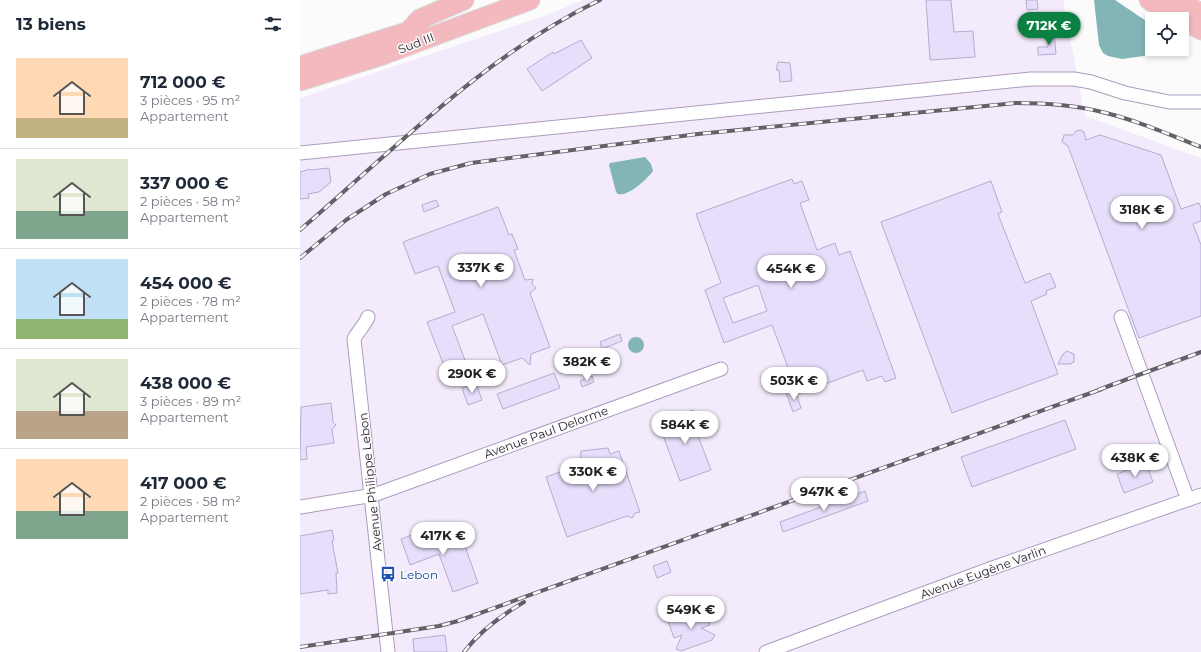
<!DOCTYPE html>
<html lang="fr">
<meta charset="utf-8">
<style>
body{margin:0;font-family:Montserrat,sans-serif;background:#f6f6f7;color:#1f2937;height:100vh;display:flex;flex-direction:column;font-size:15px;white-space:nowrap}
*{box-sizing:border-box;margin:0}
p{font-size:13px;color:#747a83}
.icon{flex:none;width:22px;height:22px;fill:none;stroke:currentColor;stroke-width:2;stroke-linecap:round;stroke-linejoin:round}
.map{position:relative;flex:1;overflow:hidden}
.details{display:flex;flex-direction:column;background:#fff;width:300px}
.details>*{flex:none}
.fabs{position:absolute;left:845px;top:12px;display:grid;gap:8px}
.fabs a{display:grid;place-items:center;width:44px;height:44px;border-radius:0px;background:#fff;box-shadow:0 2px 6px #0003;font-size:20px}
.price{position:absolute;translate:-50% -34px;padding:0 9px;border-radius:14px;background:#fff;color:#222;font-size:13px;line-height:26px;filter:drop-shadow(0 1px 2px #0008)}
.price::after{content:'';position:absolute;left:50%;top:24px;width:12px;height:9px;margin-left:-6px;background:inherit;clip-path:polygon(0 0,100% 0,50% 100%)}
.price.active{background:#0b8043;color:#fff}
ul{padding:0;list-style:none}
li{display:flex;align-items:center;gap:12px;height:100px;padding:0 16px}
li+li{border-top:1px solid #e0e1e3}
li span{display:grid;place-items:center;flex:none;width:112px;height:80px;border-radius:0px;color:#555}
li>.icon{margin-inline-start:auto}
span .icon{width:48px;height:48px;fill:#fffc;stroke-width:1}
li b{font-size:17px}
h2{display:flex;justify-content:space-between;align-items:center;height:48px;padding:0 16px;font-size:17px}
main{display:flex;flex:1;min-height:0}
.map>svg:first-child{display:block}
</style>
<main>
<section class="details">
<h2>13 biens<svg class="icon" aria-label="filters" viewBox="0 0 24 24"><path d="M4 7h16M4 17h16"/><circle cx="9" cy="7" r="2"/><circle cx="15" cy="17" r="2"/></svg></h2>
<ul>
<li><span style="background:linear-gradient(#ffd9b3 75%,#c2b280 0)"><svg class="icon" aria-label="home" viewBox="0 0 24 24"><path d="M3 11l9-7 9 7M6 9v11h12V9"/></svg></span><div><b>712 000 €</b><p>3 pièces · 95 m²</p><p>Appartement</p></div></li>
<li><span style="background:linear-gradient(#dfe7d0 65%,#7fa58c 0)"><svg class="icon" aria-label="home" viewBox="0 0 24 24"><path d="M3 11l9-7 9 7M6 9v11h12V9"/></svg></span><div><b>337 000 €</b><p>2 pièces · 58 m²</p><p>Appartement</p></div></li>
<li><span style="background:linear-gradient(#bfe0f5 75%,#8fb573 0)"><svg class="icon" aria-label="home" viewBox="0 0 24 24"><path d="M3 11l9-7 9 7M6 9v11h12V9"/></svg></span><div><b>454 000 €</b><p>2 pièces · 78 m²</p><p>Appartement</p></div></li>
<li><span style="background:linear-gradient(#dfe7d0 65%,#b9a48a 0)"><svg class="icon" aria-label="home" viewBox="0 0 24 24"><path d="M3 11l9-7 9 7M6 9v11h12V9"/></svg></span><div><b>438 000 €</b><p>3 pièces · 89 m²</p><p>Appartement</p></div></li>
<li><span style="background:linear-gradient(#ffd9b3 65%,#7fa58c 0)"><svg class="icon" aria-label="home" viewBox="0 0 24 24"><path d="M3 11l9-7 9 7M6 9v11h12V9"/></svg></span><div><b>417 000 €</b><p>2 pièces · 58 m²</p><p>Appartement</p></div></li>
</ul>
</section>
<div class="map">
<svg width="901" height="652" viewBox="0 0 901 652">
<rect width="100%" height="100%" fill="#fbfbfb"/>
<!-- built -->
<path fill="#f3ebfc" d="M283,0H763L785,116L901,158V652H0V98L247,15Z"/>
<!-- water -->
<path fill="#83b5b7" d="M794,0H815L852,25V49H881V51L822,59L808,56L803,53L799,45Z
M345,157L351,164L353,171C347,179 328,197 318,194L316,192L309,165L310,163Z
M328 345a8 8 0 1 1 16 0a8 8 0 1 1-16 0Z"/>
<!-- building -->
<path fill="#e7defb" stroke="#b7abce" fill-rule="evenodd" d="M626,0H651L654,32L673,31L675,57L630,60Z
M726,0H737L738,9L727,10Z
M747,32H754L756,54L738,55V47H748Z
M281,40L292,58L242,91L227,69L253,52L254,54Z
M478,62L490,63L492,81L480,82L479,70H476Z
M780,130L784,132L786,140L800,135L861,155L881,209L899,203L901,208V221L893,224L901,245V316L839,338L768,146L762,142L764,135H773L776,131Z
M29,168L31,182L19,192L8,194L9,198L0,199V172L10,169L11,170Z
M492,179L494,184L502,181L509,200L500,203L517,250L535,243L539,255L550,251L596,378L585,382L582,376L567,381L563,370L498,394L472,325L424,343L405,290L421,283L396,214ZM458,285L467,311L433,323L423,298Z
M691,181L702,212L698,214L725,283L750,273L756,287L746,291L747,294L731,301L758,374L652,413L581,222Z
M136,200L139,206L124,212L122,205Z
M198,207L209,235L212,234L218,249L214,250L225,280L233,279L232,284L236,288L230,293L250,347L231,354L230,365L222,358L202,365L183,314L152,326L168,368L148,376L127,322L155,312L138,266L115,274L103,242Z
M320,334L322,341L302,349L300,342Z
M767,351L774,354V362L770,364H758L763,354Z
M254,373L260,388L203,409L197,394Z
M292,376L294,382L282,387L280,381Z
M176,383L182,400L168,405L162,388Z
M495,390L501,408L493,412L486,393Z
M31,403L33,422L36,425L32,429L34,443L6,447L7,459L0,460L1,407Z
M393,410L398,423L394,425L411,470L380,481L358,422Z
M765,420L776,449L672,487L661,457Z
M308,448L310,454L319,451L340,512L335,513L332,518L327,516L267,537L246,477L280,465L281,451Z
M846,463L853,482L824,493L817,474Z
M565,491L568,501L483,532L480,522Z
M130,528L134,541L160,532L178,583L153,592L139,554L110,565L101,539Z
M32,530L34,540L32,541L38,573H36L37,593L28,594V590L0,594V536Z
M367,561L371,572L357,578L353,566Z
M404,608L410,625L401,628L415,635L412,640L381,651L376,649L382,635L374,638L368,621Z
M145,635L147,652H114L113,639Z"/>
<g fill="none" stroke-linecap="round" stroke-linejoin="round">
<defs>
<path id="minor" d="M0,153L731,79H774L791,82L825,93L869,102H901
M68,317C65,325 58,331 54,339L88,652
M821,317L888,500
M0,507L74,495L421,369
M466,652L692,568L901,495"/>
<path id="highway" d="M849,0L881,19
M876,0L901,13
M882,19L901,30
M107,33L120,19L164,0
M0,66L119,28
M0,81L80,56L230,0"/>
</defs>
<!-- minor casing -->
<use href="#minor" stroke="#ab9cbd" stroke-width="15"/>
<!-- highway casing -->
<use href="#highway" stroke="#d9d8da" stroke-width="21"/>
<!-- minor -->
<use href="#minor" stroke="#fff" stroke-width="13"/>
<!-- highway -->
<use href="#highway" stroke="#f4b9be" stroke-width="19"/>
<defs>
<path id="rail" d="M0,230C96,148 185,55 300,0
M0,258L46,220L86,194L130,174L171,163L398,134L716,103C745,103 774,105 802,112C836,120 868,134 901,147
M798,390L901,352
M0,647L139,626L158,621L802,389
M164,652C180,631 202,615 224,602"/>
</defs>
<!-- rail casing -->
<use href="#rail" stroke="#645f69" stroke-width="4"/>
<!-- rail -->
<use href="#rail" stroke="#fbfbfb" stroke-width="2.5" stroke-dasharray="8" stroke-linecap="butt"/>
</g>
<!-- icons -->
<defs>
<symbol id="bus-bare" viewBox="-9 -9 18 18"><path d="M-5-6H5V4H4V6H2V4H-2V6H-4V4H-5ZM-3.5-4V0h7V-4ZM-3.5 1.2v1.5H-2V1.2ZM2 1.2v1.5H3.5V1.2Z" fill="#1a4fb4" stroke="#fbfbfb" stroke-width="2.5" paint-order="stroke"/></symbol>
</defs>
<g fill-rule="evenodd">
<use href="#bus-bare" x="77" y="563" width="22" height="22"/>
</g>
<g text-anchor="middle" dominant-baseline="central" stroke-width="3" stroke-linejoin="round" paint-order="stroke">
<!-- street labels -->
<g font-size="12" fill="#2a2431" stroke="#fbfbfb">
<text transform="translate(116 43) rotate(-21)">Sud III</text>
<text transform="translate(246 432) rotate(-20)">Avenue Paul Delorme</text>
<text transform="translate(70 482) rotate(-96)">Avenue Philippe Lebon</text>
<text transform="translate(683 572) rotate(-20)">Avenue Eugène Varlin</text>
</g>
<!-- transit labels -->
<g font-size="12" fill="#164399" stroke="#fbfbfb" text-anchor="start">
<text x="100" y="574">Lebon</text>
</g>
</g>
</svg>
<div class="fabs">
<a><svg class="icon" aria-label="locate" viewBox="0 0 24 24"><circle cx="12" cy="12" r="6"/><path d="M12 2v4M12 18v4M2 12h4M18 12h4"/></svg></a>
</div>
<b class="price active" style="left:749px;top:46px">712K €</b>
<b class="price" style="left:842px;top:230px">318K €</b>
<b class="price" style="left:181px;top:288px">337K €</b>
<b class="price" style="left:491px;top:289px">454K €</b>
<b class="price" style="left:287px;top:382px">382K €</b>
<b class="price" style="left:172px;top:394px">290K €</b>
<b class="price" style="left:494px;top:401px">503K €</b>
<b class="price" style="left:385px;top:445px">584K €</b>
<b class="price" style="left:835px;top:478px">438K €</b>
<b class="price" style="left:293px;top:492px">330K €</b>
<b class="price" style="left:524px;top:512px">947K €</b>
<b class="price" style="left:143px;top:556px">417K €</b>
<b class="price" style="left:391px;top:630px">549K €</b>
</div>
</main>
